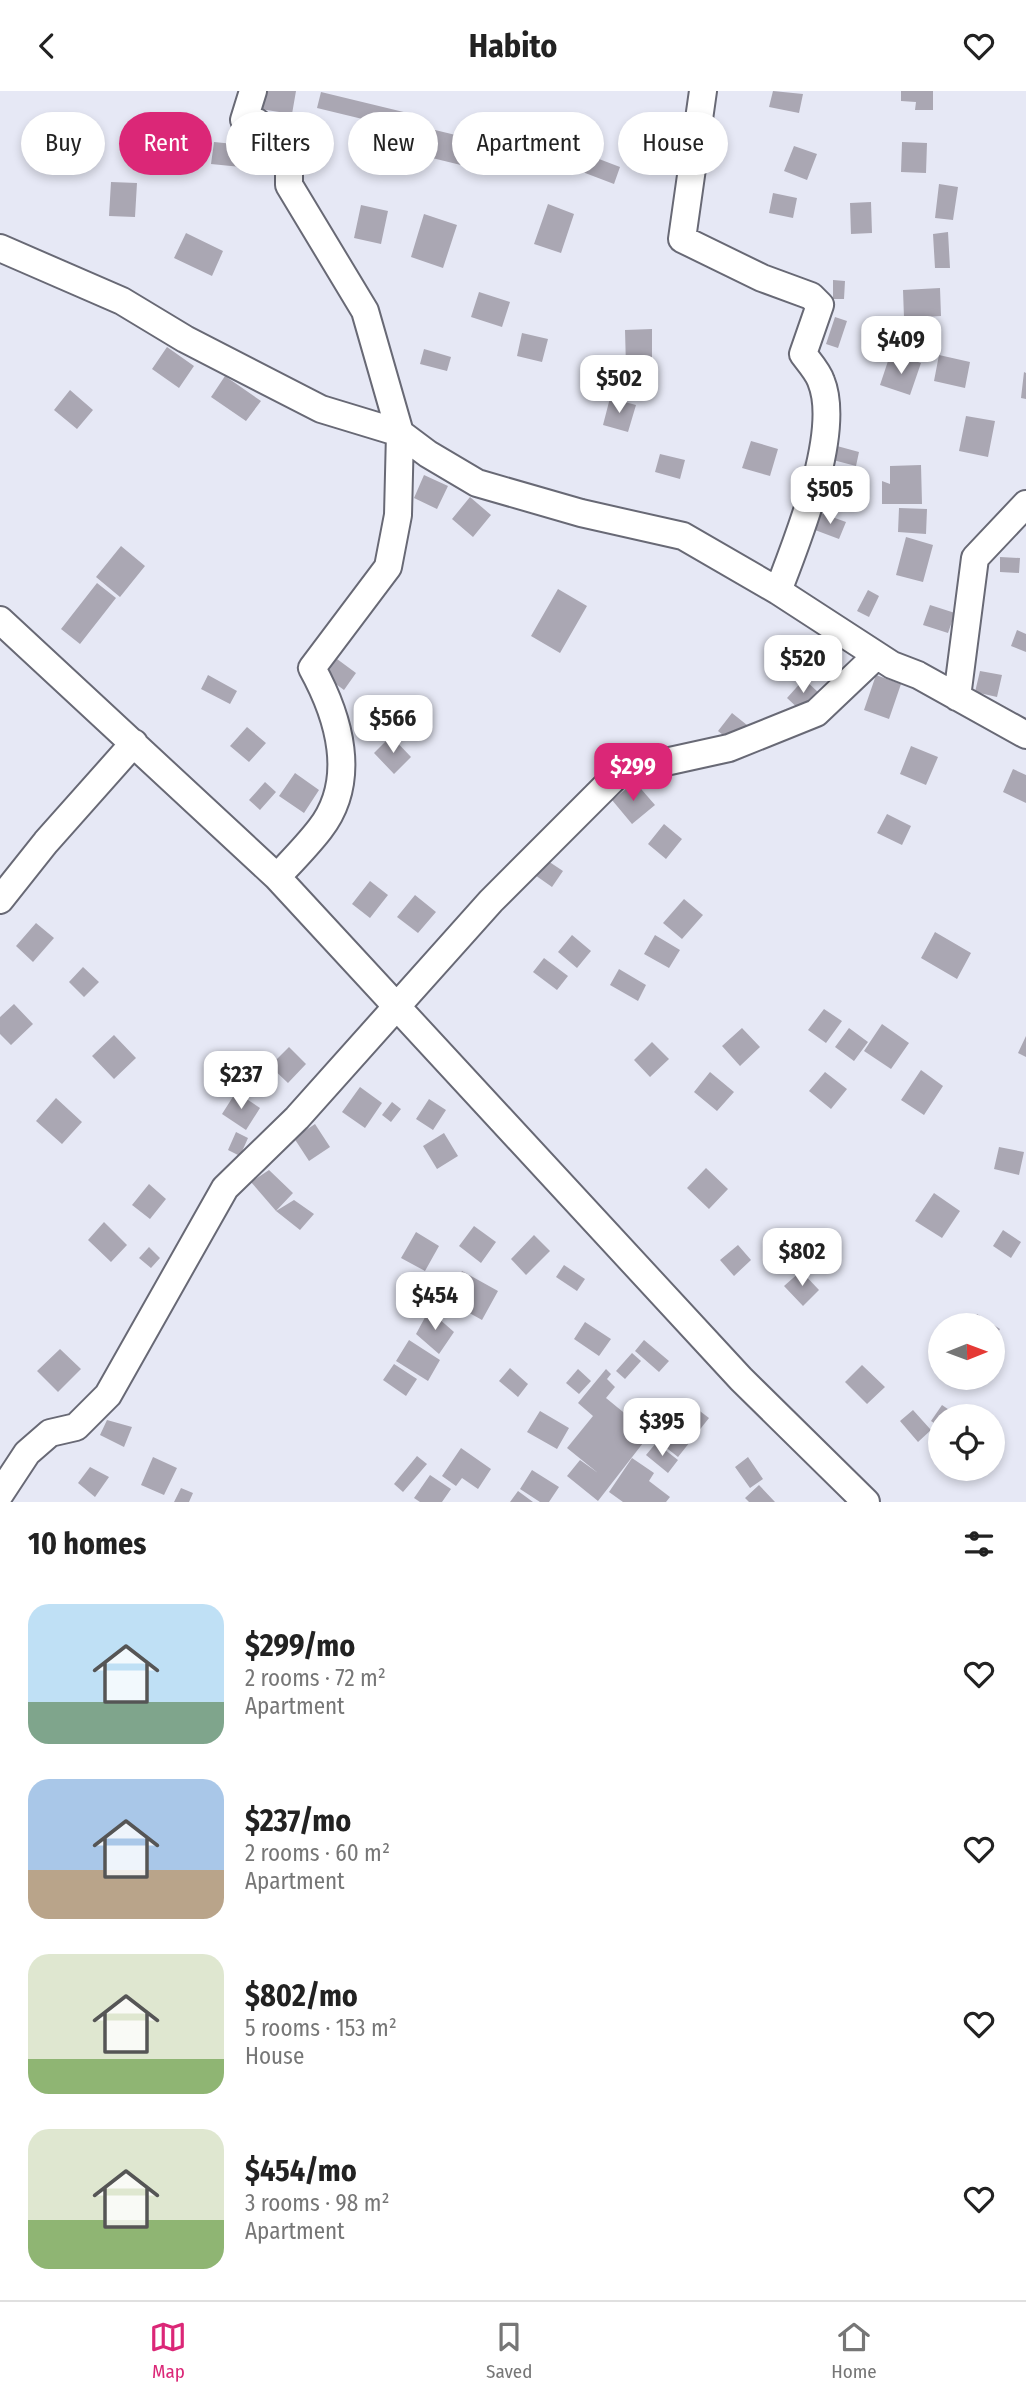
<!DOCTYPE html>
<meta charset="utf-8">
<style>
body{margin:0;font-family:"Fira Sans Condensed",sans-serif;background:#f2f2f2;color:#222;height:100vh;display:flex;flex-direction:column;font-size:26px;white-space:nowrap}
*{box-sizing:border-box;margin:0}
p{font-size:23px;color:#767676}
.icon{flex:none;width:38px;height:38px;fill:none;stroke:currentColor;stroke-width:2;stroke-linecap:round;stroke-linejoin:round}
.map{position:relative;height:1411px;overflow:hidden}
.details{display:flex;flex-direction:column;background:#fff;flex:1}
.details>*{flex:none}
.hud{position:absolute;left:21px;top:21px;width:985px;height:63px;display:flex;gap:14px}
.needle{width:46px;rotate:89deg}
.controls{position:absolute;left:928px;top:1222px;display:grid;gap:14px}
.controls a{display:grid;place-items:center;width:77px;height:77px;border-radius:50%;background:#fff;box-shadow:0 4px 10px #0003;font-size:35px}
.price{position:absolute;translate:-50% -60px;padding:0 16px;border-radius:14px;background:#fff;color:#222;font-size:23px;line-height:46px;filter:drop-shadow(0 2px 4px #0008)}
.price::after{content:'';position:absolute;left:50%;top:42px;width:21px;height:16px;margin-left:-10px;background:inherit;clip-path:polygon(0 0,100% 0,50% 100%)}
.price.selected{background:#db2777;color:#fff}
ul{padding:0;list-style:none}
li{display:flex;align-items:center;gap:21px;height:175px;padding:0 28px}
li span{display:grid;place-items:center;flex:none;width:196px;height:140px;border-radius:21px;color:#555}
li>.icon{margin-inline-start:auto}
span .icon{width:84px;height:84px;fill:#fffc;stroke-width:1}
li b{font-size:30px}
h2{display:flex;justify-content:space-between;align-items:center;height:84px;padding:0 28px;font-size:30px}
.chip{padding:0 24px;border-radius:32px;background:#fff;box-shadow:0 4px 10px #0003;font-size:24px;line-height:63px}
.chip.selected{background:#db2777;color:#fff}
header{display:flex;justify-content:space-between;align-items:center;height:91px;padding:0 28px;background:#fff;font-size:32px;font-weight:700}
.menu{display:flex;justify-content:space-around;align-items:center;height:98px;border-top:2px solid #e0e0e0;background:#fff;font-size:19px;color:#767676}
.menu a{display:grid;justify-items:center;gap:4px}
.menu .selected{color:#db2777}
.map>svg:first-child{display:block}
</style>
<header><svg class="icon" aria-label="back" viewBox="0 0 24 24"><path d="M15 5l-7 7 7 7"/></svg>Habito<svg class="icon" aria-label="heart" viewBox="0 0 24 24"><path d="M12 20l-8-8c-3-5 5-10 8-4 3-6 11-1 8 4z"/></svg></header>
<div class="map">
<svg width="1026" height="1411" viewBox="0 0 1026 1411">
<rect width="100%" height="100%" fill="#e6e8f5"/>
<!-- building -->
<path fill="#aaa7b3" d="M262,0H296L292,23L260,18Z
M773,0L803,3L799,22L769,16Z
M901,0H933V19H915L916,11L901,10Z
M321,1L416,24L412,40L317,17Z
M309,29L326,33L316,77L300,73Z
M435,39L472,48L465,75L428,66Z
M214,51L244,54L241,76L211,73Z
M902,51L927,52L926,82L901,81Z
M794,55L817,63L807,89L784,80Z
M578,60L620,76L614,93L572,77Z
M111,91L137,92L135,126L109,125Z
M939,93L958,96L953,129L935,127Z
M773,102L797,107L793,127L769,122Z
M871,111L872,142L851,143L850,112Z
M548,113L574,123L561,162L534,153Z
M361,114L388,120L381,153L354,147Z
M424,123L457,134L443,177L411,166Z
M948,141L950,177H935L933,143Z
M186,142L223,160L212,185L174,167Z
M833,189L845,190L844,208H833Z
M940,197L941,225L904,227L903,199Z
M479,201L510,211L502,236L471,226Z
M835,226L847,230L838,257L826,253Z
M652,238V276H626L625,239Z
M522,242L548,248L542,271L517,265Z
M167,256L194,275L179,297L152,278Z
M424,258L451,266L447,280L420,273Z
M939,264L970,271L965,297L934,290Z
M889,267L908,274L909,268L921,272L910,304L880,294Z
M1024,281L1026,282V308L1021,307Z
M225,285L261,310L246,330L211,306Z
M70,299L93,319L77,338L54,319Z
M610,307L636,314L628,341L603,334Z
M966,325L995,330L988,366L959,360Z
M751,350L778,358L770,385L742,377Z
M837,355L859,361L856,375L833,369Z
M660,363L685,369L680,388L655,381Z
M921,374L922,413H882V390L890,393V375Z
M424,384L448,395L437,418L414,407Z
M470,406L491,424L473,446L452,428Z
M899,417L927,418L926,443L898,441Z
M821,422L846,431L839,448L815,439Z
M906,446L933,454L923,491L896,484Z
M121,455L145,475L120,506L96,486Z
M1000,466L1020,467L1019,482L1000,481Z
M97,492L116,507L80,553L61,538Z
M558,498L587,515L560,562L531,545Z
M868,499L879,505L869,526L857,520Z
M930,514L955,522L948,542L923,534Z
M1017,539L1026,543V561L1011,555Z
M337,568L356,582L344,599L325,585Z
M980,580L1002,584L997,606L975,601Z
M208,584L237,600L230,613L201,598Z
M876,584L901,593L889,628L864,619Z
M804,588L819,602L802,621L787,607Z
M732,622L747,634L733,652L718,640Z
M247,636L266,652L249,671L230,655Z
M391,645L411,666L394,683L374,662Z
M911,655L938,666L926,694L900,683Z
M1013,678L1026,684V712L1003,701Z
M295,682L319,699L304,722L279,705Z
M265,691L276,701L260,719L249,709Z
M635,691L655,714L632,733L612,709Z
M887,723L911,735L902,754L877,742Z
M664,733L682,748L666,768L648,753Z
M545,768L563,780L552,796L535,784Z
M370,790L388,804L370,827L352,813Z
M415,804L436,821L418,842L397,826Z
M684,808L703,824L682,848L663,832Z
M36,832L54,847L33,871L16,855Z
M935,841L971,862L957,888L921,867Z
M572,844L591,860L577,877L558,861Z
M655,844L680,859L669,877L644,863Z
M544,867L568,885L557,899L533,881Z
M83,876L99,891L84,906L69,891Z
M619,878L646,894L638,910L610,894Z
M14,913L33,933L11,954L0,943V926Z
M824,918L842,930L826,952L808,939Z
M882,933L909,952L891,978L864,960Z
M742,937L760,956L740,975L722,955Z
M849,937L868,951L854,970L835,956Z
M114,944L136,967L114,988L92,965Z
M1026,945V966L1018,962Z
M652,951L669,968L650,986L634,969Z
M289,956L306,973L288,992L270,975Z
M921,979L943,995L924,1024L901,1009Z
M710,981L734,1001L717,1020L694,1001Z
M825,981L847,998L831,1018L809,1000Z
M360,996L382,1012L365,1037L342,1021Z
M236,1001L260,1017L246,1039L222,1023Z
M56,1007L82,1031L62,1053L36,1030Z
M429,1008L446,1019L433,1039L416,1028Z
M392,1011L401,1018L391,1031L382,1024Z
M315,1033L330,1056L309,1070L294,1047Z
M236,1041L248,1047L240,1065L228,1059Z
M444,1042L458,1065L437,1078L423,1055Z
M999,1056L1024,1061L1019,1084L994,1078Z
M706,1077L728,1098L709,1118L687,1097Z
M269,1079L293,1102L276,1120L251,1091Z
M149,1093L166,1108L150,1128L132,1114Z
M934,1102L960,1120L942,1147L915,1130Z
M294,1109L314,1123L300,1139L276,1120Z
M104,1131L127,1154L111,1171L88,1149Z
M474,1135L496,1151L481,1172L459,1155Z
M1003,1139L1021,1151L1011,1167L993,1155Z
M416,1141L439,1155L425,1180L401,1167Z
M534,1144L550,1160L526,1184L511,1168Z
M738,1154L751,1169L734,1185L720,1169Z
M149,1156L160,1167L151,1177L139,1167Z
M564,1174L585,1188L577,1200L556,1186Z
M462,1180L498,1200L482,1229L446,1209Z
M801,1180L819,1199L803,1215L784,1195Z
M429,1219L454,1241L439,1263L416,1243Z
M977,1223L1000,1238L992,1250V1234H970Z
M585,1231L611,1248L599,1265L574,1248Z
M409,1249L440,1269L428,1290L396,1270Z
M644,1249L669,1270L659,1281L635,1260Z
M60,1258L81,1278L58,1301L37,1280Z
M632,1262L641,1270L625,1288L616,1280Z
M394,1273L417,1288L406,1305L383,1289Z
M862,1274L885,1296L867,1313L845,1291Z
M510,1277L528,1293L518,1306L499,1290Z
M578,1278L591,1290L579,1303L566,1292Z
M606,1278L611,1283L607,1288L615,1296L606,1307L650,1343L598,1410L567,1385L580,1369L598,1382L567,1357L593,1325L578,1312Z
M684,1308L709,1327L678,1366L654,1347Z
M942,1314L958,1325H940V1336L931,1330Z
M913,1319L931,1339L918,1351L900,1330Z
M540,1320L569,1337L557,1358L527,1341Z
M107,1329L132,1336L124,1356L100,1344Z
M656,1352L678,1369L668,1382L646,1364Z
M461,1357L491,1378L478,1398L462,1387L456,1395L442,1385Z
M417,1365L427,1373L403,1401L394,1393Z
M153,1366L177,1377L164,1404L141,1394Z
M748,1366L763,1388L750,1397L735,1376Z
M632,1367L654,1382L649,1390L670,1406L666,1411H623L609,1401Z
M90,1376L109,1386L95,1406L78,1392Z
M532,1379L559,1396L549,1411H540L520,1398Z
M430,1384L451,1398L442,1411H420L414,1407Z
M759,1394L775,1411H749L745,1407Z
M181,1397L193,1402L189,1411H174Z
M518,1400L533,1411H510Z"/>
<g fill="none" stroke-linecap="round" stroke-linejoin="round">
<defs>
<path id="minor" d="M253,0L244,29L257,31L259,52L277,58L289,73V94L365,220L400,342L398,424L388,476L312,577C339,626 358,689 320,738C307,755 291,771 277,786
M703,0L682,148L762,187L811,205L820,214L803,263C809,271 818,281 821,290C842,341 797,450 778,500
M0,157L122,210L185,248L321,318L400,342L428,363L477,392L581,422L683,445L778,500L892,574L918,584L1026,644
M0,529L277,786L741,1288L866,1411
M957,606L975,467L1026,413
M0,809L46,751L134,652
M0,1403L27,1362L50,1342L76,1336L108,1304L225,1097L297,1027L491,810L620,681L729,657L816,622L876,565"/>
</defs>
<!-- minor casing -->
<use href="#minor" stroke="#686975" stroke-width="30"/>
<!-- minor -->
<use href="#minor" stroke="#fff" stroke-width="26"/>
</g>
</svg>
<div class="controls">
<a><svg class="needle" viewBox="-14 -14 28 28"><path d="M0-13l5 13h-10z" fill="#e53935"/><path d="M0 13l5-13h-10z" fill="#767676"/></svg></a>
<a><svg class="icon" aria-label="locate" viewBox="0 0 24 24"><circle cx="12" cy="12" r="6"/><path d="M12 2v4M12 18v4M2 12h4M18 12h4"/></svg></a>
</div>
<b class="price" style="left:901px;top:285px">$409</b>
<b class="price" style="left:619px;top:324px">$502</b>
<b class="price" style="left:830px;top:435px">$505</b>
<b class="price" style="left:803px;top:604px">$520</b>
<b class="price" style="left:393px;top:664px">$566</b>
<b class="price selected" style="left:633px;top:712px">$299</b>
<b class="price" style="left:241px;top:1020px">$237</b>
<b class="price" style="left:802px;top:1197px">$802</b>
<b class="price" style="left:435px;top:1241px">$454</b>
<b class="price" style="left:662px;top:1367px">$395</b>
<div class="hud">
<a class="chip">Buy</a>
<a class="chip selected">Rent</a>
<a class="chip">Filters</a>
<a class="chip">New</a>
<a class="chip">Apartment</a>
<a class="chip">House</a>
</div>
</div>
<section class="details">
<h2>10 homes<svg class="icon" aria-label="filters" viewBox="0 0 24 24"><path d="M4 7h16M4 17h16"/><circle cx="9" cy="7" r="2"/><circle cx="15" cy="17" r="2"/></svg></h2>
<ul>
<li><span style="background:linear-gradient(#bfe0f5 70%,#7fa58c 0)"><svg class="icon" aria-label="home" viewBox="0 0 24 24"><path d="M3 11l9-7 9 7M6 9v11h12V9"/></svg></span><div><b>$299/mo</b><p>2 rooms · 72 m²</p><p>Apartment</p></div><svg class="icon" aria-label="heart" viewBox="0 0 24 24"><path d="M12 20l-8-8c-3-5 5-10 8-4 3-6 11-1 8 4z"/></svg></li>
<li><span style="background:linear-gradient(#a9c7e8 65%,#b9a48a 0)"><svg class="icon" aria-label="home" viewBox="0 0 24 24"><path d="M3 11l9-7 9 7M6 9v11h12V9"/></svg></span><div><b>$237/mo</b><p>2 rooms · 60 m²</p><p>Apartment</p></div><svg class="icon" aria-label="heart" viewBox="0 0 24 24"><path d="M12 20l-8-8c-3-5 5-10 8-4 3-6 11-1 8 4z"/></svg></li>
<li><span style="background:linear-gradient(#dfe7d0 75%,#8fb573 0)"><svg class="icon" aria-label="home" viewBox="0 0 24 24"><path d="M3 11l9-7 9 7M6 9v11h12V9"/></svg></span><div><b>$802/mo</b><p>5 rooms · 153 m²</p><p>House</p></div><svg class="icon" aria-label="heart" viewBox="0 0 24 24"><path d="M12 20l-8-8c-3-5 5-10 8-4 3-6 11-1 8 4z"/></svg></li>
<li><span style="background:linear-gradient(#dfe7d0 65%,#8fb573 0)"><svg class="icon" aria-label="home" viewBox="0 0 24 24"><path d="M3 11l9-7 9 7M6 9v11h12V9"/></svg></span><div><b>$454/mo</b><p>3 rooms · 98 m²</p><p>Apartment</p></div><svg class="icon" aria-label="heart" viewBox="0 0 24 24"><path d="M12 20l-8-8c-3-5 5-10 8-4 3-6 11-1 8 4z"/></svg></li>
</ul>
</section>
<nav class="menu">
<a class="selected"><svg class="icon" aria-label="map" viewBox="0 0 24 24"><path d="M3 6l6-2 6 2 6-2v14l-6 2-6-2-6 2zM9 4v14M15 6v14"/></svg>Map</a>
<a><svg class="icon" aria-label="saved" viewBox="0 0 24 24"><path d="M7 4h10v16l-5-4-5 4z"/></svg>Saved</a>
<a><svg class="icon" aria-label="home" viewBox="0 0 24 24"><path d="M3 11l9-7 9 7M6 9v11h12V9"/></svg>Home</a>
</nav>
